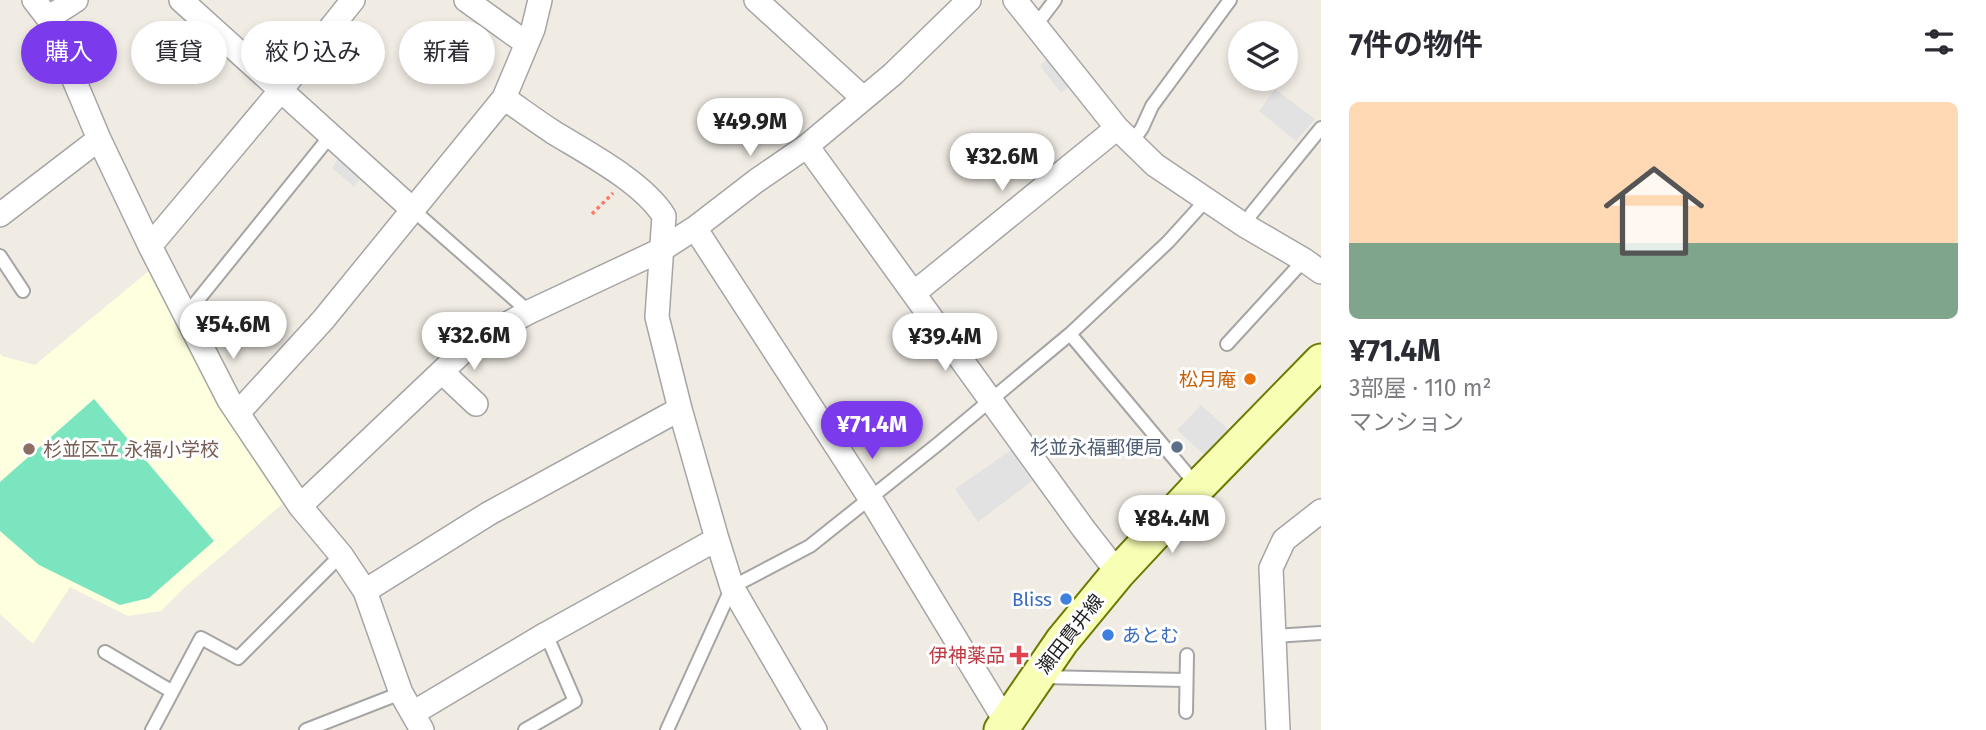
<!DOCTYPE html>
<html lang="ja">
<meta charset="utf-8">
<style>
body{margin:0;font-family:"Fira Sans","Noto Sans JP",sans-serif;background:#f7f7f7;color:#2b2b33;height:100vh;display:flex;flex-direction:column;font-size:26px;white-space:nowrap}
*{box-sizing:border-box;margin:0}
p{font-size:23px;color:#7c7c81}
.icon{flex:none;width:38px;height:38px;fill:none;stroke:currentColor;stroke-width:2;stroke-linecap:round;stroke-linejoin:round}
.map{position:relative;flex:1;overflow:hidden}
.side{display:flex;flex-direction:column;background:#fff;width:665px}
.side>*{flex:none}
.hud{position:absolute;left:21px;top:21px;width:665px;height:63px;display:flex;gap:14px}
.fabs{position:absolute;left:1228px;top:21px;display:grid;gap:14px}
.fabs a{display:grid;place-items:center;width:70px;height:70px;border-radius:50%;background:#fff;box-shadow:0 4px 10px #0003;font-size:35px}
.price{position:absolute;translate:-50% -60px;padding:0 16px;border-radius:24px;background:#fff;color:#222;font-size:23px;line-height:46px;filter:drop-shadow(0 2px 4px #0008)}
.price::after{content:'';position:absolute;left:50%;top:42px;width:21px;height:16px;margin-left:-10px;background:inherit;clip-path:polygon(0 0,100% 0,50% 100%)}
.price.active{background:#7c3aed;color:#fff}
ul{padding:0;list-style:none}
li{display:grid;align-content:center;gap:14px;height:371px;padding:0 28px}
li span{display:grid;place-items:center;height:217px;border-radius:10px;color:#555}
li>.icon{margin-inline-start:auto}
span .icon{width:126px;height:126px;fill:#fffc;stroke-width:1}
li b{font-size:30px}
h2{display:flex;justify-content:space-between;align-items:center;height:84px;padding:0 28px;font-size:30px}
.chip{padding:0 24px;border-radius:32px;background:#fff;box-shadow:0 4px 10px #0003;font-size:24px;line-height:63px}
.chip.active{background:#7c3aed;color:#fff}
main{display:flex;flex:1;min-height:0}
.map>svg:first-child{display:block}
</style>
<main>
<div class="map">
<svg width="1321" height="730" viewBox="0 0 1321 730">
<rect width="100%" height="100%" fill="#f0ece4"/>
<!-- education -->
<path fill="#feffde" d="M156,265L293,495L184,588L161,611L128,616L70,587L33,644L0,614V354L2,356L35,365Z"/>
<!-- pitch -->
<path fill="#7be5c0" d="M94,399L214,541L149,598L120,605L39,565L0,531V482Z"/>
<!-- parking -->
<path fill="#e2e2e2" d="M1051,55L1073,84L1061,93L1040,66Z
M1275,89L1315,119L1296,141L1259,111Z
M340,155L363,174L354,187L332,168Z
M1201,405L1231,432L1208,458L1177,430Z
M1011,450L1032,481L978,522L955,489Z"/>
<g fill="none" stroke-linecap="round" stroke-linejoin="round">
<defs>
<path id="service" d="M1036,25L1055,0
M1132,142L1142,128L1152,106L1230,0
M412,209L529,312
M1244,225L1252,213L1321,128
M0,256L23,291
M185,316L331,135
M1070,334L1198,487
M1227,344L1304,260
M1274,636L1321,633
M105,652L171,691
M1041,677L1185,680
M1186,712L1187,655
M152,730L201,638L238,658L341,555
M306,730L401,693
M525,730L575,701L546,634
M667,730L732,587L810,546L938,444L1070,334L1168,242L1207,199"/>
<path id="minor" d="M34,0L48,18L99,139L150,246L229,400L300,506L341,555L365,591L401,693L422,730
M181,0L412,209
M466,0L526,43
M756,0L863,98
M1015,0L1117,128L1155,165L1244,225L1304,260L1321,272
M48,18L76,0
M504,98C520,109 536,121 553,132C587,153 643,182 664,216L657,317L680,409L717,539L732,587L815,730
M807,146L1083,528L1118,573
M0,215L99,139
M695,228L870,498L1006,722
M150,246L281,90L353,0
M914,293L1117,128
M442,372L476,404
M238,413L323,320L504,98L533,29L540,0
M300,506L473,342L529,312L661,250L695,228L756,181L807,146L893,74L969,0
M365,591L488,514L680,409
M413,713L546,634L717,539
M1278,730L1271,568L1284,540L1321,511"/>
<path id="secondary" d="M1001,730L1062,641L1118,573L1198,487L1321,361"/>
</defs>
<!-- service casing -->
<use href="#service" stroke="#a5a5a5" stroke-width="16"/>
<!-- minor casing -->
<use href="#minor" stroke="#a5a5a5" stroke-width="26"/>
<!-- secondary casing -->
<use href="#secondary" stroke="#6a7b00" stroke-width="37"/>
<!-- path -->
<path stroke="#ff7a66" stroke-width="3.5" stroke-dasharray="3.5 3.5" stroke-linecap="butt" d="M592,214L613,193"/>
<!-- service -->
<use href="#service" stroke="#fff" stroke-width="12"/>
<!-- minor -->
<use href="#minor" stroke="#fff" stroke-width="23"/>
<!-- secondary -->
<use href="#secondary" stroke="#f8feb3" stroke-width="33"/>
</g>
<!-- markers -->
<circle fill="#e8710a" stroke="#fff" stroke-width="2.5" cx="1250" cy="379" r="7"/>
<circle fill="#5c6f8a" stroke="#fff" stroke-width="2.5" cx="1177" cy="447" r="7"/>
<circle fill="#8d6e63" stroke="#fff" stroke-width="2.5" cx="29" cy="449" r="7"/>
<g fill="#3f7fe0" stroke="#fff" stroke-width="2.5">
<circle cx="1066" cy="599" r="7"/>
<circle cx="1108" cy="635" r="7"/>
</g>
<path fill="#e0444e" stroke="#fff" stroke-width="2.5" d="M1015.5 644.5h7v7h7v7h-7v7h-7v-7h-7v-7h7z"/>
<g text-anchor="middle" dominant-baseline="central" stroke-width="6" stroke-linejoin="round" paint-order="stroke">
<!-- food labels -->
<g font-size="19" fill="#c56008" stroke="#fff" text-anchor="end">
<text x="1236" y="379">松月庵</text>
</g>
<!-- service labels -->
<g font-size="19" fill="#4e5e75" stroke="#fff" text-anchor="end">
<text x="1163" y="447">杉並永福郵便局</text>
</g>
<!-- education labels -->
<g font-size="19" fill="#785e54" stroke="#fff" text-anchor="start">
<text x="43" y="449">杉並区立 永福小学校</text>
</g>
<!-- shop labels -->
<g font-size="19" fill="#366cbe" stroke="#fff" text-anchor="end">
<text x="1052" y="599">Bliss</text>
<text x="1122" y="635" text-anchor="start">あとむ</text>
</g>
<!-- street labels -->
<g font-size="19" fill="#1e1e1e" stroke="#fff">
<text transform="translate(1070 634) rotate(-52)">瀬田貫井線</text>
</g>
<!-- health labels -->
<g font-size="19" fill="#be3a42" stroke="#fff" text-anchor="end">
<text x="1005" y="655">伊神薬品</text>
</g>
</g>
</svg>
<div class="fabs">
<a><svg class="icon" aria-label="layers" viewBox="0 0 24 24"><path d="M12 4l9 5-9 5-9-5zM3 14l9 5 9-5"/></svg></a>
</div>
<b class="price" style="left:750px;top:158px">¥49.9M</b>
<b class="price" style="left:1002px;top:193px">¥32.6M</b>
<b class="price" style="left:233px;top:361px">¥54.6M</b>
<b class="price" style="left:474px;top:372px">¥32.6M</b>
<b class="price" style="left:945px;top:373px">¥39.4M</b>
<b class="price active" style="left:872px;top:461px">¥71.4M</b>
<b class="price" style="left:1172px;top:555px">¥84.4M</b>
<div class="hud">
<a class="chip active">購入</a>
<a class="chip">賃貸</a>
<a class="chip">絞り込み</a>
<a class="chip">新着</a>
</div>
</div>
<section class="side">
<h2>7件の物件<svg class="icon" aria-label="filters" viewBox="0 0 24 24"><path d="M4 7h16M4 17h16"/><circle cx="9" cy="7" r="2"/><circle cx="15" cy="17" r="2"/></svg></h2>
<ul>
<li><span style="background:linear-gradient(#ffd9b3 65%,#7fa58c 0)"><svg class="icon" aria-label="home" viewBox="0 0 24 24"><path d="M3 11l9-7 9 7M6 9v11h12V9"/></svg></span><div><b>¥71.4M</b><p>3部屋 · 110 m²</p><p>マンション</p></div></li>
</ul>
</section>
</main>
